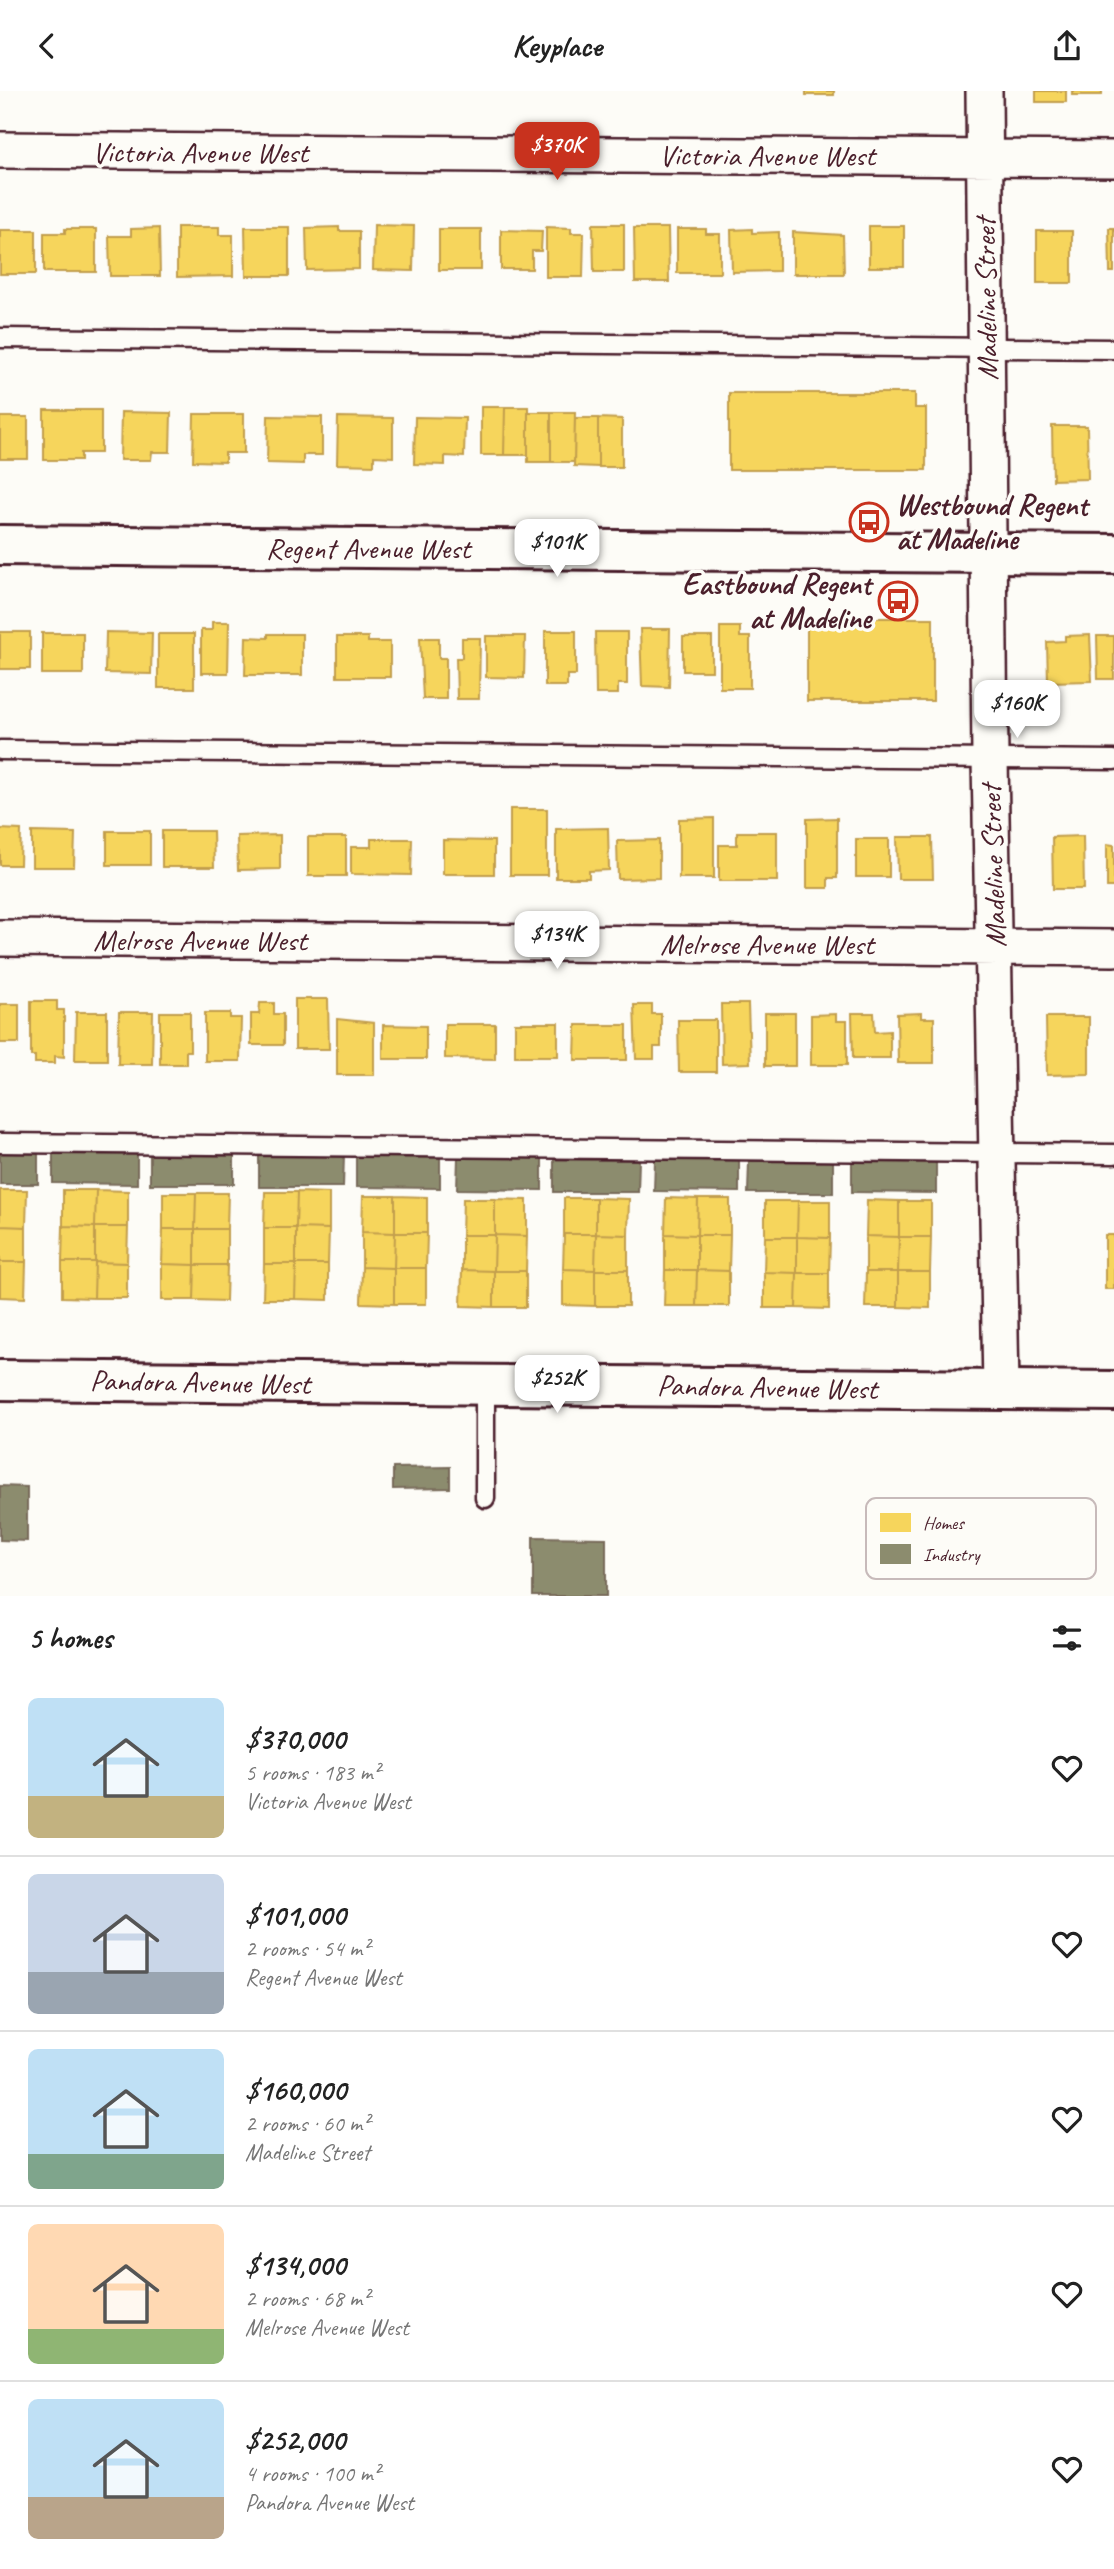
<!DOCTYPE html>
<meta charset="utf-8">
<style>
body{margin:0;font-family:Caveat,sans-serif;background:#f6f6f6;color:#222;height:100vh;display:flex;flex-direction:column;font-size:26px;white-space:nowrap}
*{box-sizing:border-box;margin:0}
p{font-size:23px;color:#767676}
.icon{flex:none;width:38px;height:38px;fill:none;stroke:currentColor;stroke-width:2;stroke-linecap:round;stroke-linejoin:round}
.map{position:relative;height:1505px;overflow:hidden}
.drawer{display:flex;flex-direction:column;background:#fff;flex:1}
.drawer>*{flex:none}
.price{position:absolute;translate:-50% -60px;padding:0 16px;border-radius:14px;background:#fff;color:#222;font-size:23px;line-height:46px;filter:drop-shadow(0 2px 4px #0008)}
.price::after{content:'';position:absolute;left:50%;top:42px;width:21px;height:16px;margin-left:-10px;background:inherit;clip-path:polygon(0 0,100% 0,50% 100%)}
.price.on{background:#c8321e;color:#fff}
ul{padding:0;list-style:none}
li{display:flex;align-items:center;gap:21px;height:175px;padding:0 28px}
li+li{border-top:2px solid #e0e0e0}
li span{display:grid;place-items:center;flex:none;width:196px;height:140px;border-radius:10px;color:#555}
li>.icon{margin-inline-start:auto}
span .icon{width:84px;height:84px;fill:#fffc;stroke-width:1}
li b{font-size:30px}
h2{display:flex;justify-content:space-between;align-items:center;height:84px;padding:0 28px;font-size:30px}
header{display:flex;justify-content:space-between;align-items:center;height:91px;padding:0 28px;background:#fff;font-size:32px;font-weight:700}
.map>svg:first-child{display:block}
</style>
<header><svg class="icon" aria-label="back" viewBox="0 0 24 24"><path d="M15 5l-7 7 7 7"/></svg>Keyplace<svg class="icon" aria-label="share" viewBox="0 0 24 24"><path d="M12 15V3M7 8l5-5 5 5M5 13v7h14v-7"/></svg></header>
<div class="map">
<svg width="1114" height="1505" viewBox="0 0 1114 1505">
<rect width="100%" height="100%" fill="#fdfcf7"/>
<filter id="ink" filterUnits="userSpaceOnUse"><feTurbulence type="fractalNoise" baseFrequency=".0143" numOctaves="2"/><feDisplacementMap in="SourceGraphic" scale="14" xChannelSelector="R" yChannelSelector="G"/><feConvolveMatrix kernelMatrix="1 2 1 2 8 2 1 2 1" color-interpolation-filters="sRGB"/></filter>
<g filter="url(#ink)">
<!-- homes -->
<path fill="#f6d55c" stroke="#c29e4d" stroke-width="2" d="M806,0H834V4H806Z
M1036,0H1066V11H1036Z
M1072,0H1102V4H1072Z
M593,133H624V181H594Z
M374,134L414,135L413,180L373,179Z
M869,135H904V176H869Z
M177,136H219V144H233V185L177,186Z
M245,136H289V185H246Z
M339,136V140H359V178L307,179L306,137Z
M546,136L571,137V142H584L583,186H546Z
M159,137L160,185H110L109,145H131V138Z
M634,137H668L669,191H635Z
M1109,137H1114V181H1110Z
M65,138H96V181H44V142H65Z
M439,138H481V179H439Z
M677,138H706V143H720V182H677Z
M752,138V142L779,141V180L732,181L731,139Z
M0,139H36V183H0Z
M501,139L542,140L541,160H532V178H501Z
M1037,140H1072V192H1037Z
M793,141L843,144L844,183H793Z
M729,302H915V317H926V379H729Z
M481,316H505L504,364H481Z
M505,316H528V364H504Z
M44,319H101V362H81V369H44Z
M121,321L171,322L170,361H152L151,369H120Z
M528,321H551V371H528Z
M551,321H575L574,371H551Z
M194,323H244V362H225V371L193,370Z
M268,325L322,326V364H303V373L267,372Z
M0,326H28V368H0Z
M338,326L393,327V366L374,365V374L337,373Z
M415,326L465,327L464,366L445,365V374L414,373Z
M575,327H598V376L574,375Z
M598,327L622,328V376H598Z
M1052,335H1087L1088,388L1053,389Z
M807,527H933V610H807Z
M212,531H229L228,582H201V539H212Z
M720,536H740V546H750V597H720Z
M640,538H670L669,596L642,595Z
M545,540H576V584H567V595H545Z
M0,541H30V578H0Z
M106,541L152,542L151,583L105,582Z
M595,541H627V593H618V603H596Z
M42,542H83V583H42Z
M158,543H194V597H158Z
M268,543H302V584H245L246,546L268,547Z
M1090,544L1092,590L1048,591L1047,551L1065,550V545Z
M486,545H525L524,587L486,586Z
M1097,545H1114V588H1098Z
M337,546H368V551H390V586H337Z
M683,546H712V580H683Z
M420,547H439V567H446V608H423Z
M462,547H480L479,608H457L456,567H462Z
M510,718H547V784H510Z
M714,727V787H679V728Z
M837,727V787H828V797H807V728Z
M608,737L609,779L589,780V787H556V738Z
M0,738L21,739L20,774H0Z
M107,740H150V774H107Z
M162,740H213L214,776H162Z
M32,741L75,742L74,776H32Z
M737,741H777V790H719V754H737Z
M280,744V778L238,779L237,745Z
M1083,745L1084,798H1053L1052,746Z
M308,746H346V785H308Z
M897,746H932L933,788H898Z
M371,748H412L411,784L351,783V756H371Z
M856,748H889V786H856Z
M443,749L494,750V783H443Z
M659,749V787L618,788L617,750Z
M1107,753L1114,754V796H1107Z
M295,908H328L329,958H295Z
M31,910H57V919H64V966L55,965V972H35V965H31Z
M260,912H274V923H283V954H251V923H259Z
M0,913H19V952H0Z
M721,913H748L750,972L722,973Z
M634,914H652V923H661V956H654V968H636Z
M76,921H107V969H75Z
M119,921H153L152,973H118Z
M160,921H190V960H186V973H160Z
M205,922H230V927H241L240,970H205Z
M765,922H795V975H765Z
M852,922H874L875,941L890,940V967H853Z
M921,922V927H934V972H898L897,923Z
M836,923V930H847V974H811V924Z
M1046,926H1089V983L1047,984Z
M337,928L374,932V984H337Z
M678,929H716V981H679Z
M515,932H558V965H515Z
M445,933H495V968L445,967Z
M383,934L426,935V968H383Z
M576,934H627V969H575Z
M0,1099H27L26,1136L0,1135Z
M63,1099H96L95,1136L63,1135Z
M96,1099L128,1100V1136H95Z
M265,1101H297L296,1137H264Z
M297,1101L329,1102V1138L296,1137Z
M163,1102H196L195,1138H163Z
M196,1102H228L227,1138H195Z
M363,1105H395V1142L362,1141Z
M395,1105L427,1106V1142H395Z
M564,1107H596V1143H564Z
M596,1107L629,1108L628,1144L596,1143Z
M666,1107L698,1108L697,1144L665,1143Z
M463,1108H495V1144H462Z
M495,1108L527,1109V1145L495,1144Z
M698,1108H730V1144H697Z
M867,1109L899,1110V1146L866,1145Z
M765,1110H798L797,1146H765Z
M798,1110H830V1147L797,1146Z
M899,1110H931V1146H899Z
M0,1135L26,1136V1171H0Z
M63,1135L95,1136V1171H62Z
M95,1136H128L127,1172L95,1171Z
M264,1137H296V1173H264Z
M296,1137L329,1138L328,1173H296Z
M163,1138H195V1174L162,1173Z
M195,1138H227V1174H195Z
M362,1141L395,1142L394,1177L362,1176Z
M395,1142H427L426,1177H394Z
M564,1143H596L595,1179L563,1178Z
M596,1143L628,1144V1179H595Z
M665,1143L697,1144V1179H665Z
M462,1144H495L494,1180L462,1179Z
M495,1144L527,1145L526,1180H494Z
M697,1144H730L729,1180L697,1179Z
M1105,1144H1114V1198H1105Z
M866,1145L899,1146L898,1181H866Z
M765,1146H797V1182L764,1181Z
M797,1146L830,1147L829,1182H797Z
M899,1146H931L930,1181H898Z
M0,1171H26L25,1207L0,1206Z
M62,1171H95L94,1207L62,1206Z
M95,1171L127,1172V1207H94Z
M162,1173L195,1174L194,1209H162Z
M264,1173H296L295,1208H263Z
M296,1173H328V1209L295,1208Z
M195,1174H227L226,1210L194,1209Z
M362,1176L394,1177V1213L361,1212Z
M394,1177H426V1213H394Z
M563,1178L595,1179V1215L563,1214Z
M462,1179L494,1180V1216L461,1215Z
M595,1179H628V1215H595Z
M665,1179H697L696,1215H664Z
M697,1179L729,1180V1215H696Z
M494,1180H526V1216H494Z
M764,1181L797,1182L796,1217H764Z
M866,1181H898V1216H865Z
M898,1181H930V1217L898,1216Z
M797,1182H829V1218L796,1217Z"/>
<!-- industry -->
<path fill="#8c8c6e" stroke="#786b5a" stroke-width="2" d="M53,1060H137V1093L53,1092Z
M150,1060L234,1061V1093H150Z
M0,1061H38V1093H0Z
M259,1063L344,1064L343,1096H259Z
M356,1064H440V1097L356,1096Z
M458,1066L542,1067V1099L457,1098Z
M655,1068L739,1069V1101L654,1100Z
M554,1069H639L638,1101H554Z
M852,1069L936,1070V1102L852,1101Z
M749,1070H833V1102H748Z
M450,1376V1397L393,1398V1377Z
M0,1395L27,1396V1450L0,1449Z
M533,1446L606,1447V1505H533Z"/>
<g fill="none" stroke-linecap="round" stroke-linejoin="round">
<defs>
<path id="service" d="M0,247L1114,258
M0,659L1114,669
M0,1052L1114,1063
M485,1294V1407"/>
<path id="minor" d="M984,0L990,668L1001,1298
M0,59L1114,68
M0,847L1114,857"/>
<path id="tertiary" d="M0,1289L1114,1300"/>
<path id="secondary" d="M0,454L1114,463"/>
</defs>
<!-- service casing -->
<use href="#service" stroke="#4a1f2b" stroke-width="23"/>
<!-- minor casing -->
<use href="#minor" stroke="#4a1f2b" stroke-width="40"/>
<!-- tertiary casing -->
<use href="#tertiary" stroke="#4a1f2b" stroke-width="44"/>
<!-- secondary casing -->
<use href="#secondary" stroke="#4a1f2b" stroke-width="44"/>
<!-- service -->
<use href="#service" stroke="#fdfcf7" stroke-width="18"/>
<!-- minor -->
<use href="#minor" stroke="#fdfcf7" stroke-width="35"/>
<!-- tertiary -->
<use href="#tertiary" stroke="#fdfcf7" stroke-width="38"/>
<!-- secondary -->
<use href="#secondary" stroke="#fdfcf7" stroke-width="38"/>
</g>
</g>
<!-- icons -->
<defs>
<symbol id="bus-ring" viewBox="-11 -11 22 22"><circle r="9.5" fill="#fdfcf7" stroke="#c8321e" stroke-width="1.5"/><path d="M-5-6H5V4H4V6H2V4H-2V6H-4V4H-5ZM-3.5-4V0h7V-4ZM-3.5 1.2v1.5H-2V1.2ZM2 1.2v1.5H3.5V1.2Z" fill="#c8321e"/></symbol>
</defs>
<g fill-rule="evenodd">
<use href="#bus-ring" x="847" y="409" width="44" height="44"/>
<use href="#bus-ring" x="876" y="488" width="44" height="44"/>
</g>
<g text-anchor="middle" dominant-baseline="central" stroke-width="7" stroke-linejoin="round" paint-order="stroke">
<!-- street labels -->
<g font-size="30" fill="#4a1f2b" stroke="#fdfcf7">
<text x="200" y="61">Victoria Avenue West</text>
<text x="767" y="64">Victoria Avenue West</text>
<text transform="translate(986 208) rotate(-91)">Madeline Street</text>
<text x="368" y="457">Regent Avenue West</text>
<text transform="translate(993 775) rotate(-92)">Madeline Street</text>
<text x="200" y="849">Melrose Avenue West</text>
<text x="767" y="853">Melrose Avenue West</text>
<text transform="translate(200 1291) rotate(1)">Pandora Avenue West</text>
<text transform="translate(767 1296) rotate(1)">Pandora Avenue West</text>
</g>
<!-- poi labels -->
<g font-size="30" font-weight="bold" fill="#4a1f2b" stroke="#fdfcf7" text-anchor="start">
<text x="896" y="414">Westbound Regent<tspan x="896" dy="34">at Madeline</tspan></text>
<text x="871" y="493" text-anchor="end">Eastbound Regent<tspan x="871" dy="34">at Madeline</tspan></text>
</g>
</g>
<!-- legend -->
<rect x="866" y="1407" width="230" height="81" rx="10" fill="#fdfcf7" stroke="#c7baba" stroke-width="2"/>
<rect x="880" y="1422" width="31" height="19" fill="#f6d55c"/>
<rect x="880" y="1453" width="31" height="20" fill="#8c8c6e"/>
<g font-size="19" fill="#4a1f2b">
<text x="923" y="1438">Homes</text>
<text x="923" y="1470">Industry</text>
</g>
</svg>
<b class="price on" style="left:557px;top:91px">$370K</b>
<b class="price" style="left:557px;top:488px">$101K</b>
<b class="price" style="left:1017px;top:649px">$160K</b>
<b class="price" style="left:557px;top:880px">$134K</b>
<b class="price" style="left:557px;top:1324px">$252K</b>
</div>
<section class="drawer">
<h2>5 homes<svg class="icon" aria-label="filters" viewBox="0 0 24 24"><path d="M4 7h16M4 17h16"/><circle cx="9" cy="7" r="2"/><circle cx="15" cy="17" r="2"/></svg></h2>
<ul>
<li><span style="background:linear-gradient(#bfe0f5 70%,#c2b280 0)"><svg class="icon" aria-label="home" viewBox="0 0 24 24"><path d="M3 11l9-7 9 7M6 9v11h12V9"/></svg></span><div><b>$370,000</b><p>5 rooms · 183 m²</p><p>Victoria Avenue West</p></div><svg class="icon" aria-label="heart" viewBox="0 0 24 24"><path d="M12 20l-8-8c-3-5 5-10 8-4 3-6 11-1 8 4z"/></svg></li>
<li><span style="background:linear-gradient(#c9d6e8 70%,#9aa5b1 0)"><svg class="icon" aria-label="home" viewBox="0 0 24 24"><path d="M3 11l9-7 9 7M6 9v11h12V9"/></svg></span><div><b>$101,000</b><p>2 rooms · 54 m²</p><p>Regent Avenue West</p></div><svg class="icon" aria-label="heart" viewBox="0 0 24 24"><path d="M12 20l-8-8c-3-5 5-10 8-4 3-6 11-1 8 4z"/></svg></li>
<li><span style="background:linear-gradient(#bfe0f5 75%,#7fa58c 0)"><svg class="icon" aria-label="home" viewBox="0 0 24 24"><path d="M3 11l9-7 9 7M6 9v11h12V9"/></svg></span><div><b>$160,000</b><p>2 rooms · 60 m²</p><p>Madeline Street</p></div><svg class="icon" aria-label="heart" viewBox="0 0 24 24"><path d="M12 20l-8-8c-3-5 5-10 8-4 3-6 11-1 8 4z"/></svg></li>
<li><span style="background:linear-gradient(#ffd9b3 75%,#8fb573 0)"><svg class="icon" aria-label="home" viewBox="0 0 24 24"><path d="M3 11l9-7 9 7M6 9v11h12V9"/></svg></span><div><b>$134,000</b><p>2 rooms · 68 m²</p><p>Melrose Avenue West</p></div><svg class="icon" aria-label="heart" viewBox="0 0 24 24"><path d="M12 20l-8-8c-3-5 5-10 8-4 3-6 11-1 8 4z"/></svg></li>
<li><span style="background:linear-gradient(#bfe0f5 70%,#b9a48a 0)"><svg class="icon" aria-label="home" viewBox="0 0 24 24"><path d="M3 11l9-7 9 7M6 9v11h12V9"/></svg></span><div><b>$252,000</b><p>4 rooms · 100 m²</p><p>Pandora Avenue West</p></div><svg class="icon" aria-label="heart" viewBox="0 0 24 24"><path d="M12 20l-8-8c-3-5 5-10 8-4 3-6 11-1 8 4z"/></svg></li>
</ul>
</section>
